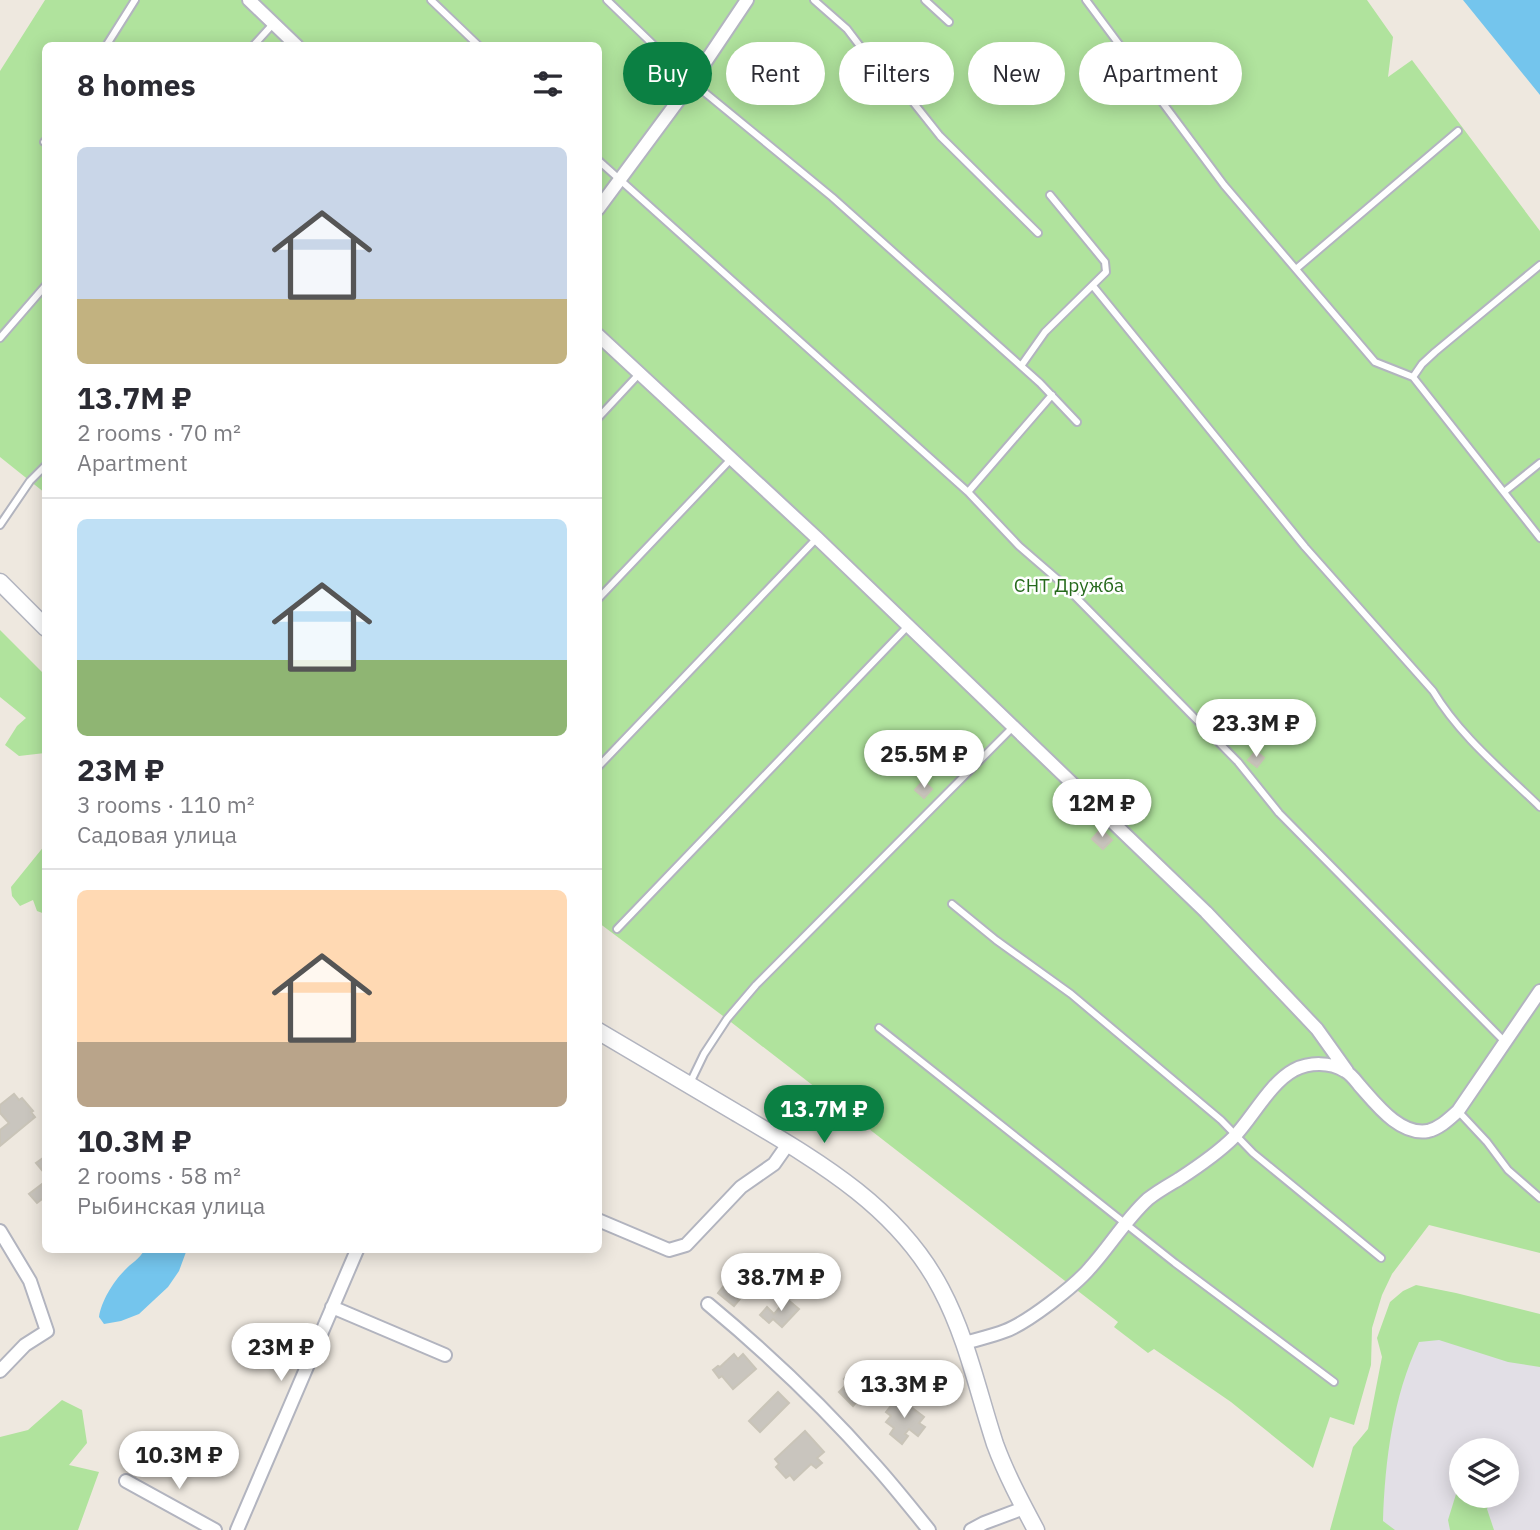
<!DOCTYPE html>
<meta charset="utf-8">
<style>
body{margin:0;font-family:"IBM Plex Sans",sans-serif;background:#f2f2f3;color:#2b2b33;height:100vh;display:flex;flex-direction:column;font-size:26px;white-space:nowrap}
*{box-sizing:border-box;margin:0}
p{font-size:23px;color:#7c7c81}
.icon{flex:none;width:38px;height:38px;fill:none;stroke:currentColor;stroke-width:2;stroke-linecap:round;stroke-linejoin:round}
.map{position:relative;flex:1;overflow:hidden}
.side{position:absolute;left:42px;top:42px;width:560px;height:1211px;display:flex;flex-direction:column;background:#fff;border-radius:10px;box-shadow:0 4px 18px #0003}
.side>*{flex:none}
.hud{position:absolute;left:623px;top:42px;width:665px;height:63px;display:flex;gap:14px}
.controls{position:absolute;left:1449px;top:1438px;display:grid;gap:14px}
.controls a{display:grid;place-items:center;width:70px;height:70px;border-radius:50%;background:#fff;box-shadow:0 4px 18px #0003;font-size:35px}
.price{position:absolute;translate:-50% -60px;padding:0 16px;border-radius:24px;background:#fff;color:#222;font-size:23px;line-height:46px;filter:drop-shadow(0 2px 4px #0008)}
.price::after{content:'';position:absolute;left:50%;top:42px;width:21px;height:16px;margin-left:-10px;background:inherit;clip-path:polygon(0 0,100% 0,50% 100%)}
.price.active{background:#0b8043;color:#fff}
ul{padding:0;list-style:none}
li{display:grid;align-content:center;gap:14px;height:371px;padding:0 35px}
li+li{border-top:2px solid #e1e1e2}
li span{display:grid;place-items:center;height:217px;border-radius:10px;color:#555}
li>.icon{margin-inline-start:auto}
span .icon{width:126px;height:126px;fill:#fffc;stroke-width:1}
li b{font-size:30px}
h2{display:flex;justify-content:space-between;align-items:center;height:84px;padding:0 35px;font-size:30px}
.tag{padding:0 24px;border-radius:32px;background:#fff;box-shadow:0 4px 18px #0003;font-size:24px;line-height:63px}
.tag.active{background:#0b8043;color:#fff}
.map>svg:first-child{display:block}
</style>
<div class="map">
<svg width="1540" height="1530" viewBox="0 0 1540 1530">
<rect width="100%" height="100%" fill="#eee8df"/>
<!-- industrial -->
<path fill="#e2dfe6" fill-rule="evenodd" d="M1410,1311L1540,1343V1530H1353ZM1461,1451H1507V1496H1461Z"/>
<!-- green -->
<path fill="#b0e39d" d="M45,0H1367L1393,37L1388,77L1412,60L1540,231V1253L1429,1225L1392,1274L1382,1295L1372,1328L1371,1365L1354,1425L1330,1417L1313,1468L1231,1402L1154,1349L1148,1353L1114,1327L1118,1322L727,1019L599,923L598,46H46L45,493L0,457V71Z
M0,630L45,675V753L19,756L5,745L17,726L26,718L0,697Z
M45,845V914L37,911L33,900L20,906L12,896L11,887Z
M1416,1285L1456,1293L1540,1314V1367L1508,1362L1439,1340L1419,1342C1393,1397 1385,1460 1383,1521L1395,1530H1330L1353,1447L1368,1429L1382,1357L1377,1338L1390,1302L1403,1291Z
M62,1400L82,1410L87,1443L69,1465L99,1472L78,1530H0V1437L28,1430Z
M1461,1478V1496H1493L1487,1509L1494,1530H1450L1448,1520Z"/>
<!-- water -->
<path fill="#74c5ed" d="M1463,0H1540V95Z
M144,1250H185L186,1252L179,1271L168,1287L139,1314L121,1321L104,1324L99,1317C101,1302 113,1282 124,1271C131,1263 140,1259 144,1250Z"/>
<!-- building -->
<path fill="#c9c5be" stroke="#c9c4b8" stroke-width="2" d="M1256,751L1264,758L1257,767L1248,760Z
M923,781L932,789L924,798L915,790Z
M1101,829L1112,840L1103,849L1092,839Z
M14,1094L19,1100L22,1098L33,1111L31,1112L35,1117L0,1146V1130L9,1123L0,1113V1105Z
M46,1156V1175L36,1163Z
M46,1181V1196L37,1203L29,1194Z
M747,1266L759,1276L734,1306L718,1293L730,1278L734,1281Z
M787,1299L799,1309L782,1327L773,1319L769,1323L760,1315L767,1307L774,1314Z
M734,1354L738,1359L743,1354L756,1369L733,1389L722,1376L719,1378L713,1370L718,1366L720,1367Z
M862,1368L876,1381L871,1387L876,1392L870,1399L864,1393L853,1406L839,1392L848,1383L844,1379L853,1369L858,1373Z
M778,1392L789,1403L760,1432L749,1421Z
M898,1397L924,1417L919,1423L925,1427L918,1436L909,1429L905,1434L908,1436L902,1444L890,1434L894,1428L886,1422L891,1416L886,1412Z
M805,1431L824,1452L817,1458L822,1463L816,1468L811,1464L794,1480L790,1475L786,1478L776,1467L779,1464L775,1459Z"/>
<g fill="none" stroke-linecap="round" stroke-linejoin="round">
<defs>
<path id="lane" d="M431,0L479,46
M607,0L692,82L832,197L1040,383L1077,422
M814,0L847,29L869,58L905,92L940,136L1038,233
M925,0L949,22
M1086,0L1224,185L1375,362L1413,377L1540,538
M106,46L135,0
M253,46L273,24
M44,142L46,140
M598,160L968,492L1019,546L1063,584L1238,762L1279,813L1505,1042
M1296,269L1458,131
M1093,286L1305,547L1433,691C1460,736 1502,770 1540,807
M0,338L46,285
M1021,366L1045,332L1106,272L1105,262L1050,195
M1413,377L1422,364L1435,352L1540,265
M598,418L639,374
M968,492L1052,395
M1504,492L1540,463
M0,525L30,481L46,465
M598,599L732,458
M598,767L817,538
M952,904L996,940L1071,994L1221,1120L1253,1153L1381,1258
M617,929L908,626
M879,1028L1175,1263L1334,1382
M690,1083L704,1054L727,1019L756,985L1013,727
M1458,1111L1487,1142L1508,1170L1540,1198"/>
<path id="street" d="M249,0L297,46
M598,209L692,82L747,0
M598,335L817,538L1206,912L1317,1029L1347,1071
M598,1220L669,1250L686,1245L741,1187L774,1164L788,1144
M0,1231L30,1281L47,1331L25,1345L0,1371
M708,1304C767,1353 823,1406 874,1464C893,1485 911,1508 929,1530
M332,1307L445,1355
M965,1343C978,1339 992,1336 1005,1331C1027,1323 1075,1286 1090,1268C1110,1246 1126,1219 1148,1199C1158,1191 1169,1185 1179,1179C1199,1166 1218,1153 1234,1137C1253,1117 1270,1083 1294,1070C1310,1062 1330,1062 1345,1071C1351,1074 1356,1081 1360,1086C1376,1104 1400,1136 1428,1131C1440,1128 1449,1119 1458,1111L1540,991
M126,1481L215,1530
M237,1530L357,1250
M971,1530L984,1523L1024,1508"/>
<path id="secondary" d="M0,582L46,628
M598,1031C644,1058 690,1085 735,1112C814,1159 897,1205 941,1289C967,1338 978,1392 995,1444C1006,1474 1021,1502 1036,1530"/>
</defs>
<!-- lane casing -->
<use href="#lane" stroke="#b2b4bf" stroke-width="10"/>
<!-- street casing -->
<use href="#street" stroke="#b2b4bf" stroke-width="16"/>
<!-- secondary casing -->
<use href="#secondary" stroke="#b2b4bf" stroke-width="19"/>
<!-- lane -->
<use href="#lane" stroke="#fff" stroke-width="6"/>
<!-- street -->
<use href="#street" stroke="#fff" stroke-width="12"/>
<!-- secondary -->
<use href="#secondary" stroke="#fff" stroke-width="16"/>
</g>
<g text-anchor="middle" dominant-baseline="central" stroke-width="5" stroke-linejoin="round" paint-order="stroke">
<!-- park labels -->
<g font-size="19" fill="#266a1c" stroke="#fff">
<text x="1069" y="585">СНТ Дружба</text>
</g>
</g>
</svg>
<div class="controls">
<a><svg class="icon" aria-label="layers" viewBox="0 0 24 24"><path d="M12 4l9 5-9 5-9-5zM3 14l9 5 9-5"/></svg></a>
</div>
<b class="price" style="left:1256px;top:759px">23.3M ₽</b>
<b class="price" style="left:924px;top:790px">25.5M ₽</b>
<b class="price" style="left:1102px;top:839px">12M ₽</b>
<b class="price active" style="left:824px;top:1145px">13.7M ₽</b>
<b class="price" style="left:781px;top:1313px">38.7M ₽</b>
<b class="price" style="left:281px;top:1383px">23M ₽</b>
<b class="price" style="left:904px;top:1420px">13.3M ₽</b>
<b class="price" style="left:179px;top:1491px">10.3M ₽</b>
<div class="hud">
<a class="tag active">Buy</a>
<a class="tag">Rent</a>
<a class="tag">Filters</a>
<a class="tag">New</a>
<a class="tag">Apartment</a>
</div>
<section class="side">
<h2>8 homes<svg class="icon" aria-label="filters" viewBox="0 0 24 24"><path d="M4 7h16M4 17h16"/><circle cx="9" cy="7" r="2"/><circle cx="15" cy="17" r="2"/></svg></h2>
<ul>
<li><span style="background:linear-gradient(#c9d6e8 70%,#c2b280 0)"><svg class="icon" aria-label="home" viewBox="0 0 24 24"><path d="M3 11l9-7 9 7M6 9v11h12V9"/></svg></span><div><b>13.7M ₽</b><p>2 rooms · 70 m²</p><p>Apartment</p></div></li>
<li><span style="background:linear-gradient(#bfe0f5 65%,#8fb573 0)"><svg class="icon" aria-label="home" viewBox="0 0 24 24"><path d="M3 11l9-7 9 7M6 9v11h12V9"/></svg></span><div><b>23M ₽</b><p>3 rooms · 110 m²</p><p>Садовая улица</p></div></li>
<li><span style="background:linear-gradient(#ffd9b3 70%,#b9a48a 0)"><svg class="icon" aria-label="home" viewBox="0 0 24 24"><path d="M3 11l9-7 9 7M6 9v11h12V9"/></svg></span><div><b>10.3M ₽</b><p>2 rooms · 58 m²</p><p>Рыбинская улица</p></div></li>
</ul>
</section>
</div>
